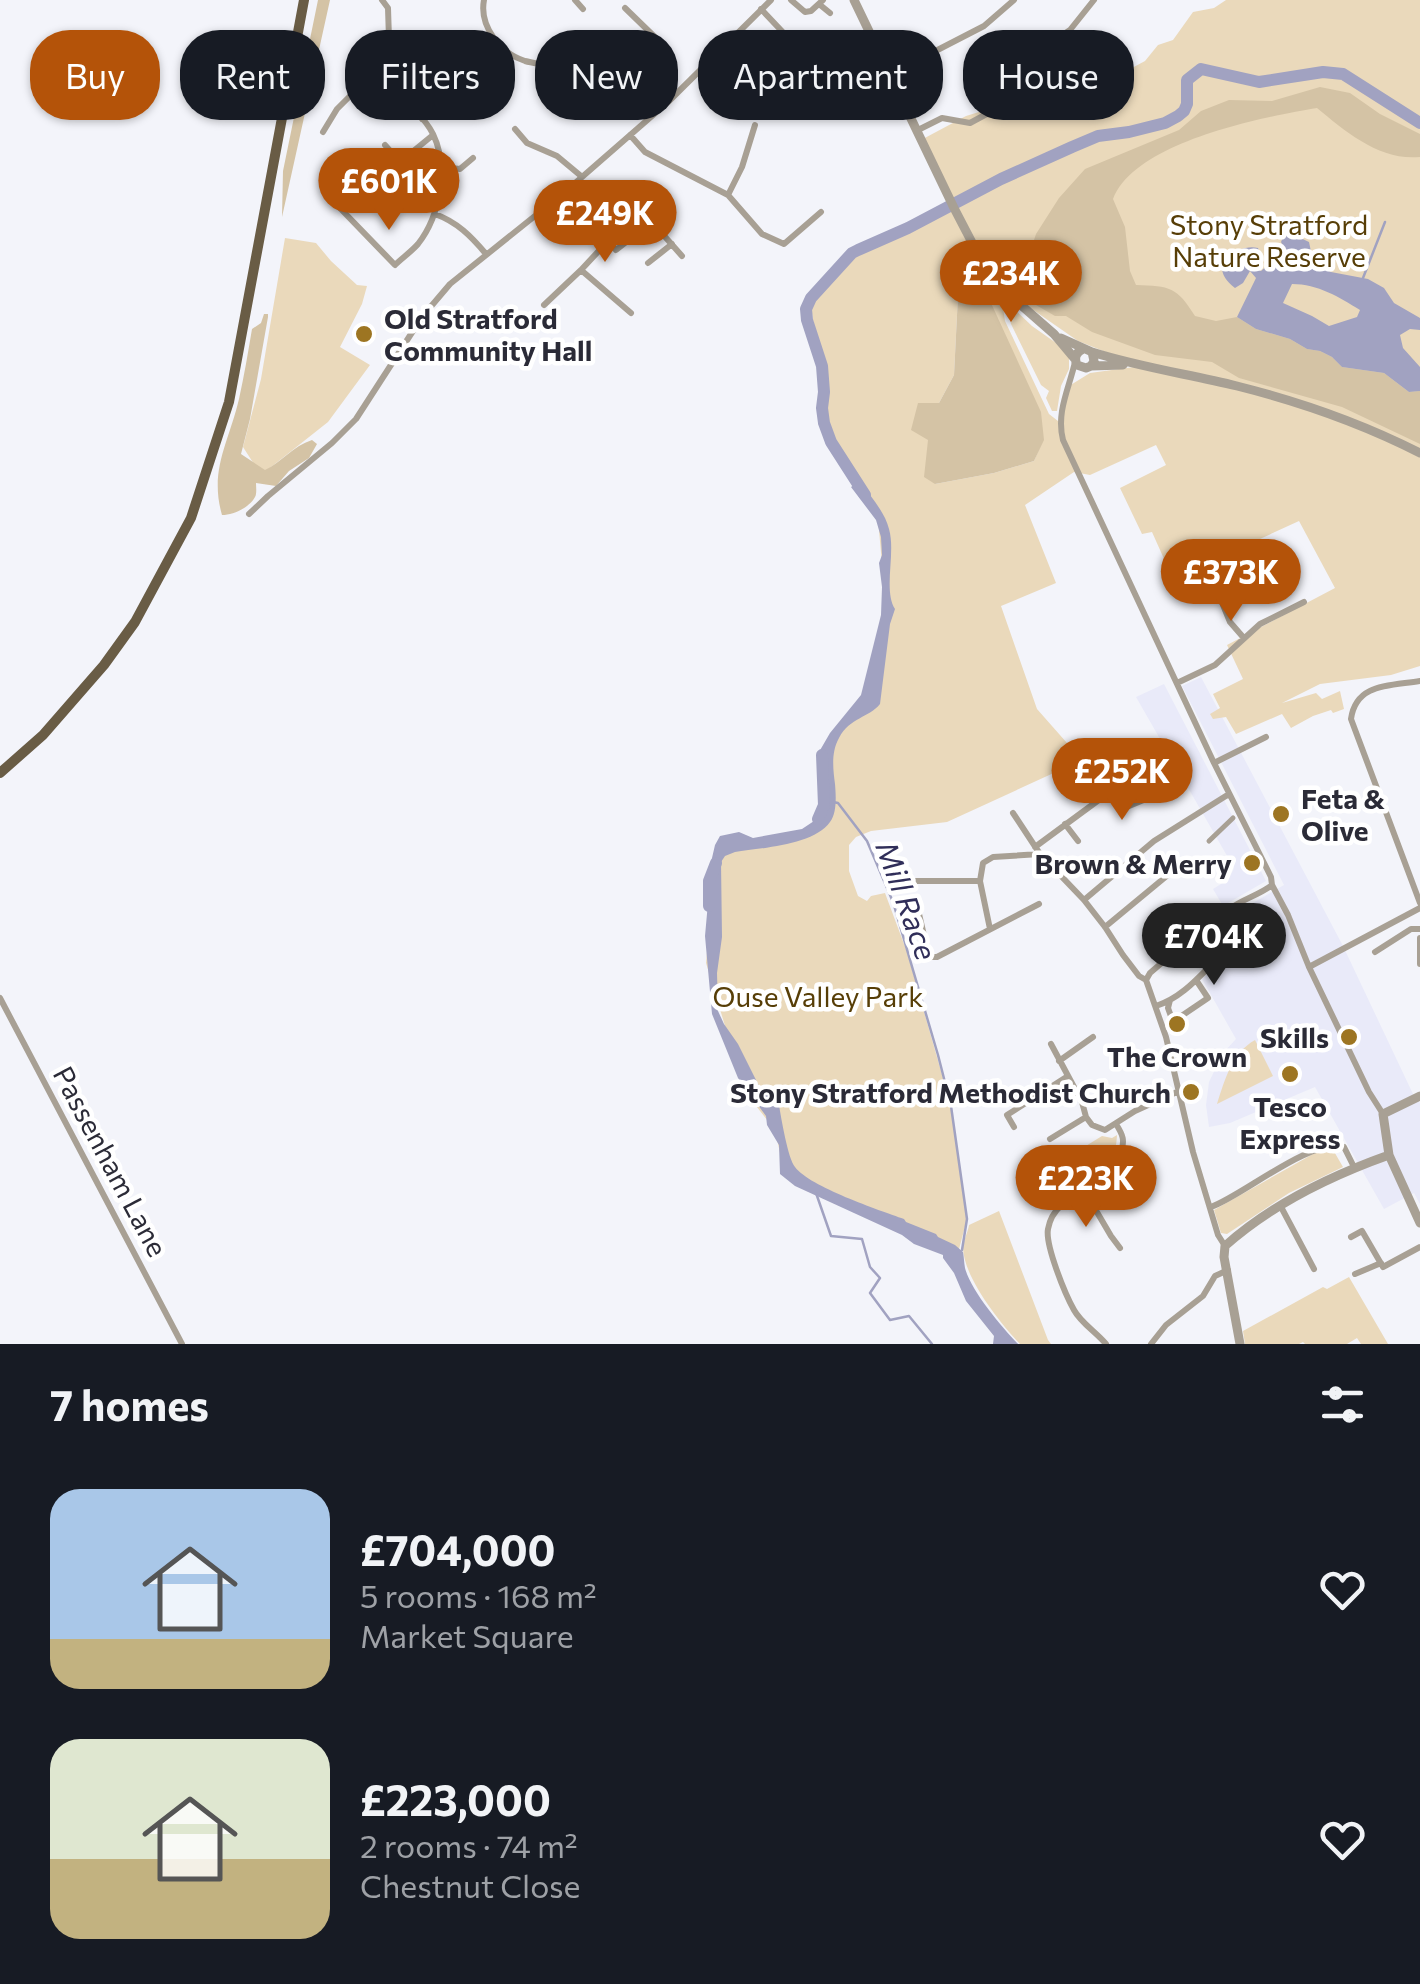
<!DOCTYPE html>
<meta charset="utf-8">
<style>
body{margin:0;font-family:Commissioner,sans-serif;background:#20242c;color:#f1f3f6;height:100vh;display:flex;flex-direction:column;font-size:38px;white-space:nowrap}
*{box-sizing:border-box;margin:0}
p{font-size:32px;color:#9ea1a6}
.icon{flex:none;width:55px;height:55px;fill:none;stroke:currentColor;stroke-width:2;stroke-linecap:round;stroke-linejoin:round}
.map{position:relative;height:1344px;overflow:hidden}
.drawer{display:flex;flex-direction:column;background:#171b24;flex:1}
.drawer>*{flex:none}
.banner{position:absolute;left:30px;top:30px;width:1360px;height:90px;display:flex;gap:20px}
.price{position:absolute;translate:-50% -85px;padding:0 22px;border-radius:35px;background:#b45309;color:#fff;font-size:32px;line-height:65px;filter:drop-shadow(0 2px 5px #0008)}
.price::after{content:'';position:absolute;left:50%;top:60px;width:30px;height:22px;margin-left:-15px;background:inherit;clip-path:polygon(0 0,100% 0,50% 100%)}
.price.on{background:#222;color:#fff}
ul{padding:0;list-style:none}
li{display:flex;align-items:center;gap:30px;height:250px;padding:0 50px}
li span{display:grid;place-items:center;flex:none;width:280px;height:200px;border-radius:30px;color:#555}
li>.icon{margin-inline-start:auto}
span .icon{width:120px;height:120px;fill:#fffc;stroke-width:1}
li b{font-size:42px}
h2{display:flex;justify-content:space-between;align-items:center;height:120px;padding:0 50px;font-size:42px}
.chip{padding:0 35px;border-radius:40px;background:#171b24;box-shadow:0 2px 8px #0004;font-size:35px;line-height:90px}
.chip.on{background:#b45309;color:#fff}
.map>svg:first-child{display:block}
</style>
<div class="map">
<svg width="1420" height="1344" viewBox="0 0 1420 1344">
<rect width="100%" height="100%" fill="#f3f4fa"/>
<!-- built -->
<path fill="#e9eaf9" d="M1201,677L1343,946L1413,1094L1420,1103V1204L1414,1193L1384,1209L1315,1087L1230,1123L1209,1127L1206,1105L1209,1082L1223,1053L1236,1039L1202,979L1221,961L1202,938L1232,915L1284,885L1182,686Z
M1164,684L1266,881L1223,906L1213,889L1229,879L1234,868L1136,697Z"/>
<!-- green -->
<path fill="#ead9bb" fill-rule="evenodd" d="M1226,0H1420V666L1391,675L1320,684L1282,703L1316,693L1322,699L1340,691L1344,709L1333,713L1331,710L1313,716L1291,728L1282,714L1236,734L1226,717L1213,719L1210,714L1220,708L1213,694L1243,679L1227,645L1335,588L1299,521L1173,579L1152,532L1142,534L1120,488L1166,465L1156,445L1090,475L1074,472L1025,505L1056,583L1001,606L1037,709L1082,760L947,822L871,831L856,837L849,845V871L858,896L867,901L871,896L885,893L907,952L951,1106L967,1219L958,1253L785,1176L775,1130L745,1092L706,963L716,854L823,827L830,819L826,749L866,688L886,608L878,519L832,441L811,307L827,277L858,249L909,232L953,208L921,140L966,116L1008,103L1015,87L1027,85L1058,99L1078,97L1145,61L1158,45L1173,40L1193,12L1214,8ZM1000,287L1078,341L1141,366L1090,373L1069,386L1058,421L1049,414L1005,321ZM958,295L1043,440L1034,461L994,473L935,484L928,440L918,404L939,403L954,375Z
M285,238L316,243L331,261L357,285L367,286L362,304L340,347L370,365L328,422L261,475L243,447L261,379Z
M1009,304L1032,326L1059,345L1069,357V369L1061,386L1057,411H1052L1046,398L1049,391L1041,385L1011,324L1006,305Z
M1255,1040L1273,1076L1217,1104C1225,1079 1232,1053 1255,1040Z
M1117,1135C1116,1155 1110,1169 1094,1181L1076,1152L1102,1136L1112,1138Z
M1332,1148L1343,1167L1289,1193L1227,1234L1221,1233L1214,1210L1313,1154Z
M999,1211L1048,1340L1051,1344H1020C1000,1323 964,1278 963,1248C963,1241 968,1232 969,1225Z
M1349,1277L1388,1344H1361L1357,1338L1347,1344H1305L1303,1342L1299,1344H1245L1243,1331L1323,1287L1327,1289Z"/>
<!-- forest -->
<path fill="#d4c3a5" d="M318,0H330L282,217L283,171Z
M1320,87L1350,93L1380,114L1420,134V157C1380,161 1346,132 1317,108C1262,117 1135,142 1113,199L1125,227L1130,271L1136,285C1170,286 1177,287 1195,316L1216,321L1237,317L1256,329L1290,339L1307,349L1320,351L1332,357L1342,367L1384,373L1409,392L1420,391V444L1342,407L1239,378L1212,362L1155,355L1092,332L1066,316H1055L1036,305L1029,287L1025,267L1036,234L1059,198L1085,169L1179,130L1201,111L1229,100L1272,101Z
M980,279L1041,412L1044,440L1034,461L994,473L935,484L924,477L928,440L911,430L918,403H939L954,375L958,295L968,281Z
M264,314H268V317L250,419L241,454L265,470C282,462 293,446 312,440L317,444L309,458L289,471L276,486L256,483C256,486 257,494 255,497C249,508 233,515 222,515C209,470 229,442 239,399C244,376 248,353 252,329L261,323Z"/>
<!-- water -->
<path fill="#a1a2c1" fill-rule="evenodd" d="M1024,87L1043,97L1051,106L1009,114L1019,88Z
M1290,233L1309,242L1313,261L1319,266L1331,272L1368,279L1384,288L1394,303L1420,318V330L1410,329L1400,335L1403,348L1420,367V391L1409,392L1384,373L1342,367L1332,357L1320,351L1307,349L1290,339L1256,329L1237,317L1256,278L1250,271L1243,283L1235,288C1224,279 1220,273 1223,259C1235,252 1245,245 1258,248L1261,256L1254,267L1261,271L1285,250L1281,242L1284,235ZM1292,284C1318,284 1339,297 1360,310L1357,317L1329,326L1312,316L1283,303Z
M860,481C870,496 885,512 889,529C896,553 883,590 895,609L890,624L880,704C869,718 850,717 839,738C831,752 833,769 835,784C836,796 837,813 830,822C814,845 761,848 735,852L725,856L721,862L722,937L717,973L718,1011L724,1024L738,1044L760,1088L779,1105C781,1117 788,1159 795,1167C810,1187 879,1210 904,1219L906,1222L936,1234L938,1237L955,1245L963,1252C964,1257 964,1263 965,1268C971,1291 1001,1326 1018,1344H993L994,1336L966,1301L954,1273L943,1258V1255L914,1244L902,1235L795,1186L780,1174L779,1145L767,1125L766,1116L738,1078L712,1014L705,936L712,858L715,845L720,836L739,832L753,838L802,829L817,819L825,805L827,792L825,776L820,767L819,752L830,733L861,695L881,615L882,587L879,563L882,555L881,537L876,520L851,487Z"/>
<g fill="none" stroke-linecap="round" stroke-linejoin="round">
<!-- stream -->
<path stroke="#a1a2c1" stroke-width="2.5" d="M1363,278L1385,222
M833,802L838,803L867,841L893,902L938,1055L951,1106L967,1219L962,1250
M816,1193L831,1236L862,1239L870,1267L880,1278L870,1293L890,1320L909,1316L932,1344"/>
<!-- river -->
<path stroke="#a1a2c1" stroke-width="12" d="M865,495L831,442L824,423L822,408L824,392L822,366L807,320L806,309L811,298L852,253L858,250L908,228L1001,179L1072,147L1098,136L1129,132L1165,123L1178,116L1184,111L1187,104V80L1201,69L1259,82L1323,72L1343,74L1420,123
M818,819L824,805L822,755
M709,906V881L716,863"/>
<!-- pedestrian -->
<path stroke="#a8a094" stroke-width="5" d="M1209,841L1233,818"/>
<!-- minor -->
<path stroke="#a8a094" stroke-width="6" d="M484,0C479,26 500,53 525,61C536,64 546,64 556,68C578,78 599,93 622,99L638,92L662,68L665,52L661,43L625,8
M575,0L583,9
M791,0L805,12L811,11L823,0
M819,4L830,13
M761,9L811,62L775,100
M389,36L416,43L428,52
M889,75L984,26L1014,0
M649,81L668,102
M422,119L459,98
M515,129L527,143L557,156L581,176
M916,131L942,118L970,123L994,110L1019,64L1070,30L1094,0
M323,132L337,109L374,72L389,39L388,8L382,0
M630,135L645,152L728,195L762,234L784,244L821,212
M385,145L400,162L433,135
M442,167L460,169L473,158
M363,182L337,205L395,265C402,258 411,252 418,244C440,216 449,167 433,134C422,112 392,90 374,72
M566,191L616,250L652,222L682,256
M728,195L742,167L755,125
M435,214C457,222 471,236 486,254
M608,241L581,270L631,313
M648,263L672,244
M544,305L581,270
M1075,362C1069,389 1056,412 1063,440L1214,763L1271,877L1272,885L1288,915L1309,967L1369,1092L1383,1114
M249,514L268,496L332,443L356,419L422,317L450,284L566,191L668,102L771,0
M1219,595L1230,622L1243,637
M1420,681C1390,686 1356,683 1351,719L1420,903
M1177,683L1215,665L1260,624L1304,602
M1214,763L1266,737
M1013,813L1040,854L1084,900L1105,927L1123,955L1139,976L1146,980
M1065,824L1078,841
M1035,847L1111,791L1116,799L1129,806L1146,799
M913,881H980
M1084,900L1154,841L1229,794
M919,914L926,944L932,957H937L1039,904
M1105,927L1186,860
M990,929L980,881L983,863L993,857L1040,854
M1420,938V964
M1375,952L1411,929H1420
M1309,967L1420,908
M0,998L182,1344
M1170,1000L1168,1008L1172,1019H1177L1208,998L1196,980
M1156,1006C1181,998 1198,978 1216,960L1205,947
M1051,1044L1082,1102L1086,1117L1092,1125L1105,1130L1135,1111L1179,1091
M1059,1061L1093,1037
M1014,1127L1007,1115L1068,1076
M1050,1139L1086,1117
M1084,1190L1111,1236L1120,1248
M1280,1205L1314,1269
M1211,1207C1244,1195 1310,1138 1344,1147L1354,1167
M1351,1237L1362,1231L1383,1267L1420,1247
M1225,1246L1218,1235L1193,1152L1166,1037L1146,980L1150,973C1177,950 1202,927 1231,908C1243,899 1261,894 1272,885
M1355,1274L1381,1263
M1106,1344C1096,1332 1081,1323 1074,1310C1065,1294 1045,1245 1048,1229C1054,1195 1091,1195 1110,1174C1116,1168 1118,1161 1121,1153C1125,1140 1123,1135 1116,1124
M1151,1344L1166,1325L1203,1296L1215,1276L1228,1270"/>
<!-- tertiary -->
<path stroke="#a8a094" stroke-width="9" d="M854,0L954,208L978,254L1005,291L1054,334L1075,359
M1061,338L1092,352L1094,361L1091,366L1086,368L1077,365C1074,358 1076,352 1083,349
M1092,352C1139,367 1188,374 1237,386C1301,402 1361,423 1420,453
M1091,366L1123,365
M1420,1096L1383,1114L1389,1155L1420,1223
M1240,1344L1224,1257L1225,1246C1272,1204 1330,1176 1389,1155"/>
<!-- primary -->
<path stroke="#695c45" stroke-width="10" d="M0,773L43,735L104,665L135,622L191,518L229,402L304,0"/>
</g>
<!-- markers -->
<g fill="#9d7522" stroke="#fff" stroke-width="4">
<circle cx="364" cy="334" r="10"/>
<circle cx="1281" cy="814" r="10"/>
<circle cx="1252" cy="863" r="10"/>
<circle cx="1177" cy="1024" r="10"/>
<circle cx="1349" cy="1037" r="10"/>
<circle cx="1290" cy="1074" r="10"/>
<circle cx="1191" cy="1092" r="10"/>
</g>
<g text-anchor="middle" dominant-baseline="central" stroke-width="9" stroke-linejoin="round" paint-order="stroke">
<!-- park labels -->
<g font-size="28" fill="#573e07" stroke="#fff">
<text x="1269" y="224">Stony Stratford<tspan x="1269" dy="32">Nature Reserve</tspan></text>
<text x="818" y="996">Ouse Valley Park</text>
</g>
<!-- poi labels -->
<g font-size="28" font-weight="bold" fill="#2b2b37" stroke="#fff" text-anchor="end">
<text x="384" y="318" text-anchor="start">Old Stratford<tspan x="384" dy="32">Community Hall</tspan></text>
<text x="1301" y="798" text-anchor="start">Feta &amp;<tspan x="1301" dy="32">Olive</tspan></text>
<text x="1232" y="863">Brown &amp; Merry</text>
<text x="1329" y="1037">Skills</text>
<text x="1177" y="1056" text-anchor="middle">The Crown</text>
<text x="1171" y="1092">Stony Stratford Methodist Church</text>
<text x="1290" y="1106" text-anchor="middle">Tesco<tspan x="1290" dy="32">Express</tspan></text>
</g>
<!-- street labels -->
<g font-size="28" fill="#2b2b37" stroke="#fff">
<text transform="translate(111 1161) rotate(62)">Passenham Lane</text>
</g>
<!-- water labels -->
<g font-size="30" font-style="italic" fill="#302e59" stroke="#fff">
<text transform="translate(908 900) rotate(70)">Mill Race</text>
</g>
</g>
</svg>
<b class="price" style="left:389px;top:233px">£601K</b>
<b class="price" style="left:605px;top:265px">£249K</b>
<b class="price" style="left:1011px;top:325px">£234K</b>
<b class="price" style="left:1231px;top:624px">£373K</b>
<b class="price" style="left:1122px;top:823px">£252K</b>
<b class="price on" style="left:1214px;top:988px">£704K</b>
<b class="price" style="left:1086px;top:1230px">£223K</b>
<div class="banner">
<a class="chip on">Buy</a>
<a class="chip">Rent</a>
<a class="chip">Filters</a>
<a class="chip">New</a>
<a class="chip">Apartment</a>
<a class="chip">House</a>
</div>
</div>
<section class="drawer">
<h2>7 homes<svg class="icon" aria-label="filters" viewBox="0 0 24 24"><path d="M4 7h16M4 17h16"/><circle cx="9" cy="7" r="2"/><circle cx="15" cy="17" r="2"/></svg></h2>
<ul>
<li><span style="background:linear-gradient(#a9c7e8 75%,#c2b280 0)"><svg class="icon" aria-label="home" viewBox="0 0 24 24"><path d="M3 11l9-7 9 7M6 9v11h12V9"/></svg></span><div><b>£704,000</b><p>5 rooms · 168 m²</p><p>Market Square</p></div><svg class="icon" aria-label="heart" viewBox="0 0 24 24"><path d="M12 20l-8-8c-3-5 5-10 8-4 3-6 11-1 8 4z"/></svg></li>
<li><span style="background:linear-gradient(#dfe7d0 60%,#c2b280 0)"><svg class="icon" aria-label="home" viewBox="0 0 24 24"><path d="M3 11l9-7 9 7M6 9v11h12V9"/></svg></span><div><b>£223,000</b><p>2 rooms · 74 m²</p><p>Chestnut Close</p></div><svg class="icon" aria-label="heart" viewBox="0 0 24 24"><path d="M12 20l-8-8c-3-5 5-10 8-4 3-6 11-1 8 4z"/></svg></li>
</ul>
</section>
